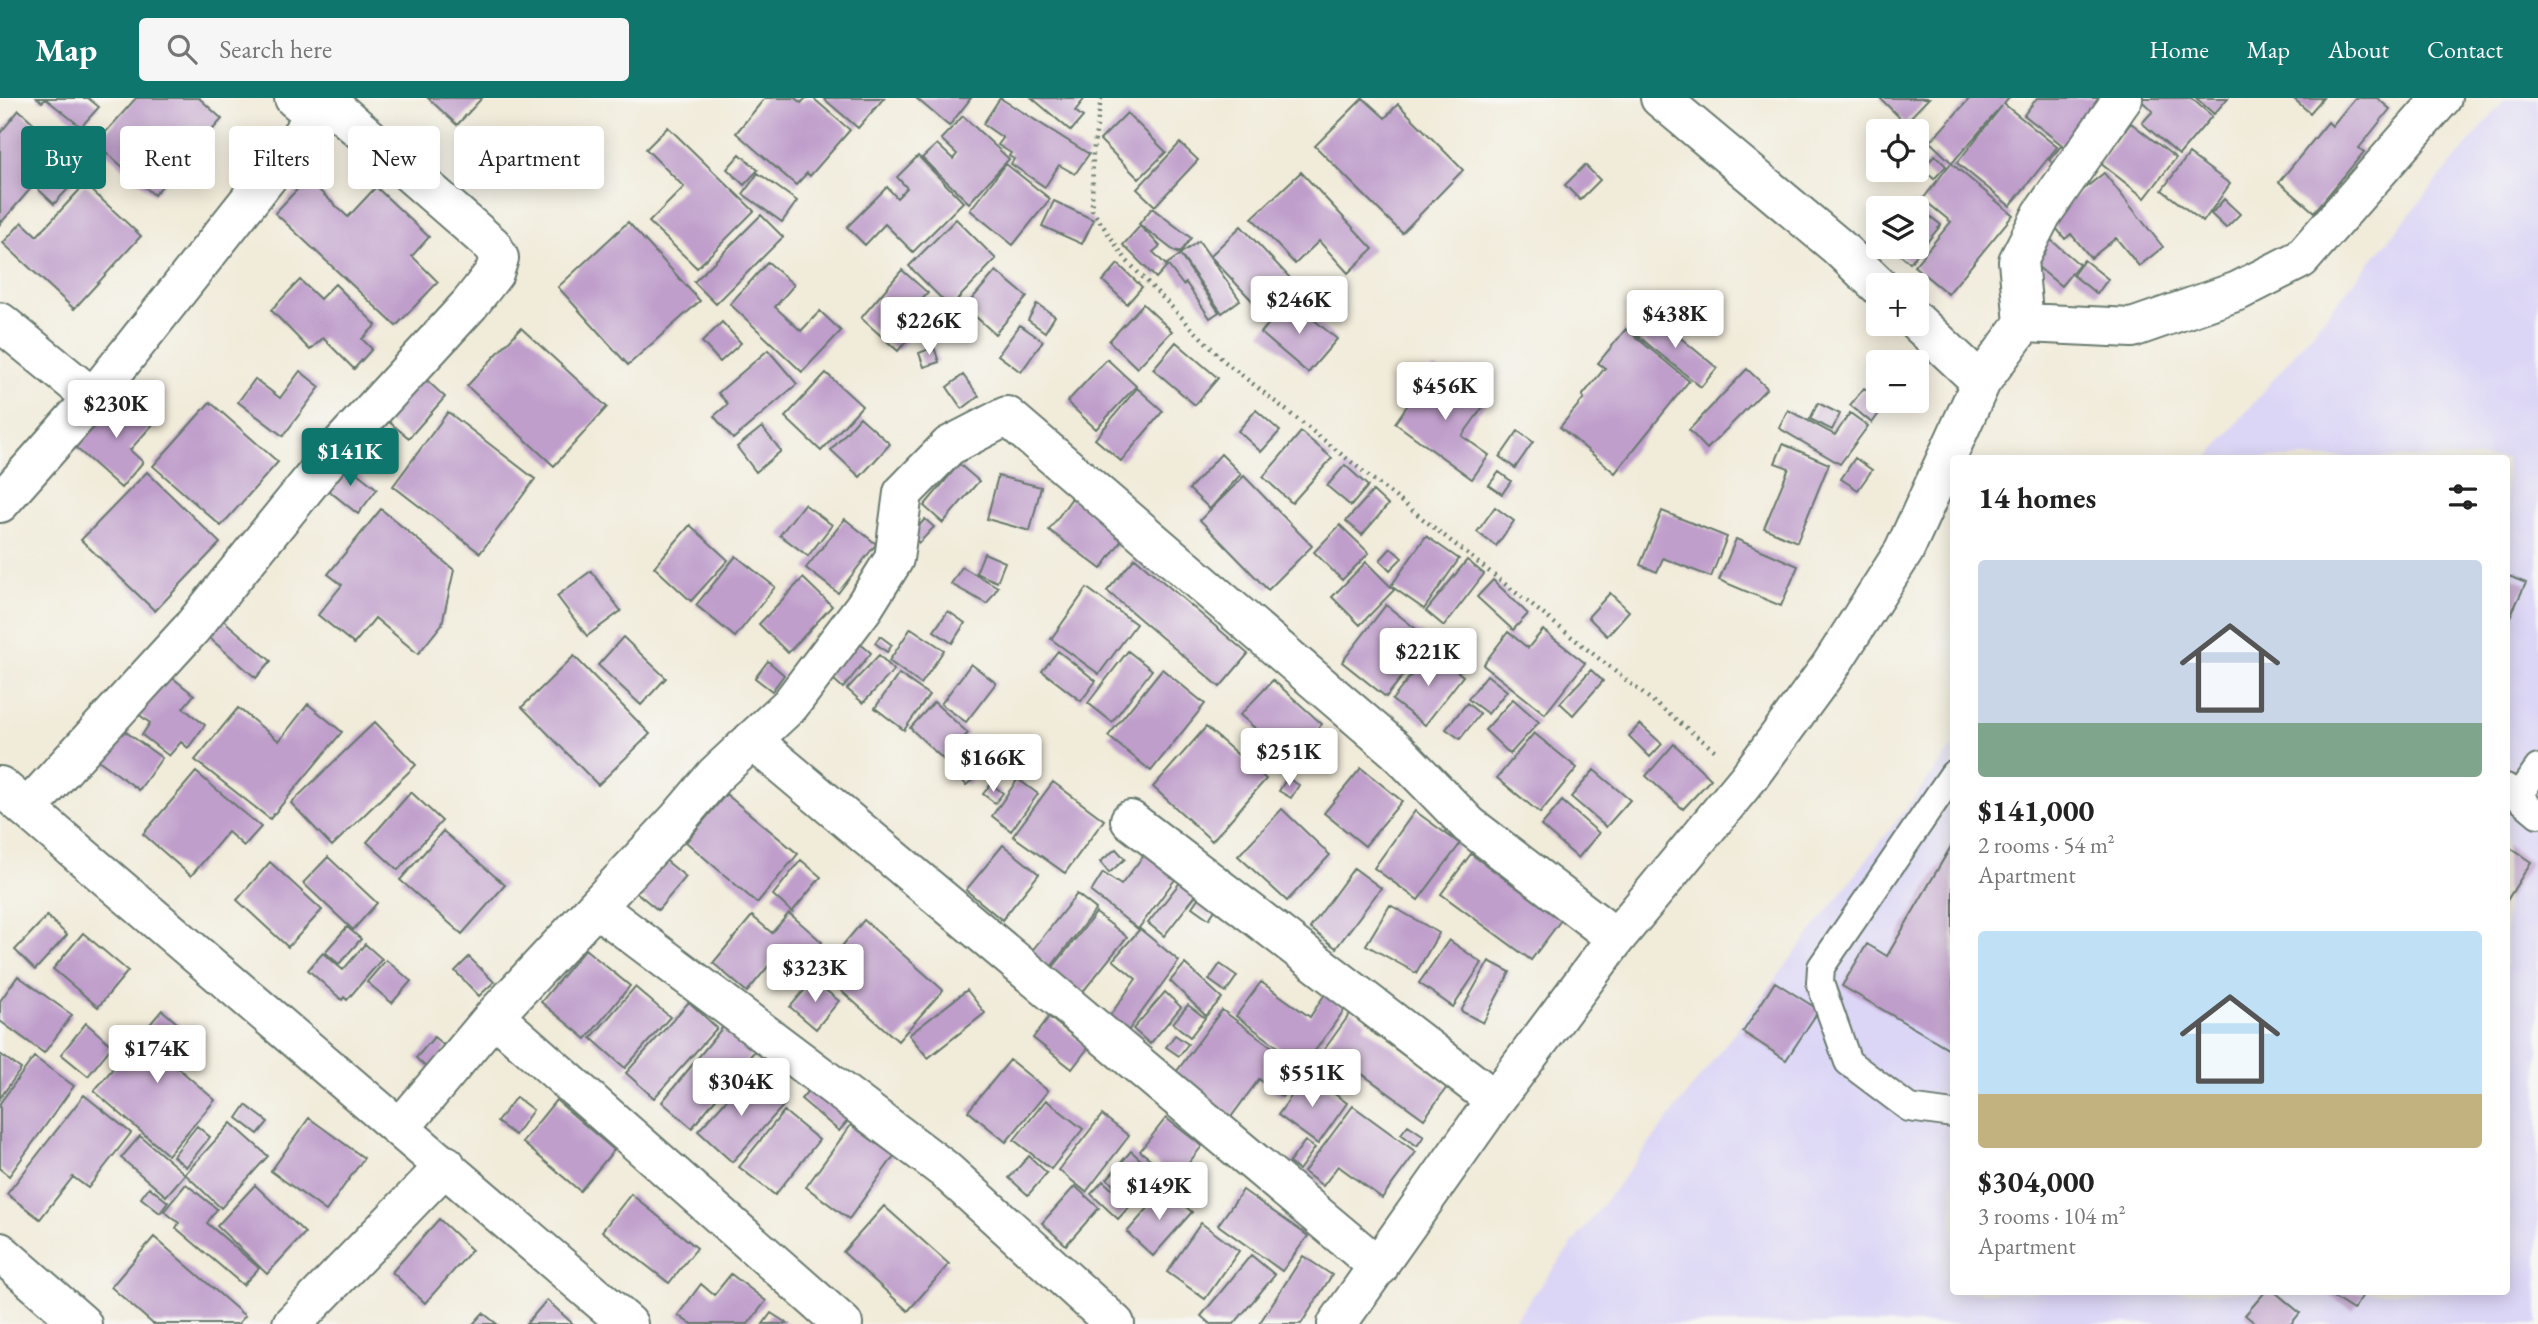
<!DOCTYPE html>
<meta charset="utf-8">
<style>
body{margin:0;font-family:"EB Garamond",serif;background:#f6f6f6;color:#222;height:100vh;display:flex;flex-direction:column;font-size:26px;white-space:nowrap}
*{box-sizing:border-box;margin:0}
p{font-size:23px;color:#767676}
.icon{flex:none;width:38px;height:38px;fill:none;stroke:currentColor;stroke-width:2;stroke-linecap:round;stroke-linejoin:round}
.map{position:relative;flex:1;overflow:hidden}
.details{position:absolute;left:1950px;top:357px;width:560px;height:840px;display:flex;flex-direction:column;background:#fff;border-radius:7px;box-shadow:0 4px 18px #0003}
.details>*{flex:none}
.guide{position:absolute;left:21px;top:28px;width:665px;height:63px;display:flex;gap:14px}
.buttons{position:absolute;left:1866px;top:21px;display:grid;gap:14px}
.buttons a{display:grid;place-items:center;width:63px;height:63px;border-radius:7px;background:#fff;box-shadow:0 4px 18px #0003;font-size:35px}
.price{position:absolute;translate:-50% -60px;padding:0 16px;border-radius:7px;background:#fff;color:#222;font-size:23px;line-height:46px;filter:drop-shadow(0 2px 4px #0008)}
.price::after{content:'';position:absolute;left:50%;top:42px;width:21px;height:16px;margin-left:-10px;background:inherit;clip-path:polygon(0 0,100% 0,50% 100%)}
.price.active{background:#0f766e;color:#fff}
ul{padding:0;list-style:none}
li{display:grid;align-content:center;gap:14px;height:371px;padding:0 28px}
li span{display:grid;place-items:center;height:217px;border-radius:7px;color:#555}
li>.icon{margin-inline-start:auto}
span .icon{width:126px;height:126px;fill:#fffc;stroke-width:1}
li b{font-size:30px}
h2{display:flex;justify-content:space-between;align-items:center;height:84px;padding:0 28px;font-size:30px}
.tag{padding:0 24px;border-radius:7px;background:#fff;box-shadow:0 4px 18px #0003;font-size:24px;line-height:63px}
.tag.active{background:#0f766e;color:#fff}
header{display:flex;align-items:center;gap:42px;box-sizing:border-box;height:98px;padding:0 35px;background:#0f766e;color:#fff}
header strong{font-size:33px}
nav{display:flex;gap:38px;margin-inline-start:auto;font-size:24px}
.search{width:490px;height:63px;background:#f6f6f6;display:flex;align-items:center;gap:18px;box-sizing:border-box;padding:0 24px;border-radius:7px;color:#767676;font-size:26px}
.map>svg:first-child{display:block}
</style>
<header>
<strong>Map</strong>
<div class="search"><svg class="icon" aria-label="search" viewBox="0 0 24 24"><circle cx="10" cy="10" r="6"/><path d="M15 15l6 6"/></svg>Search here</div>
<nav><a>Home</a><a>Map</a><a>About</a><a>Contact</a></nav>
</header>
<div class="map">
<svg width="2538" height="1226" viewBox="0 0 2538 1226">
<rect width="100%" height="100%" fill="#f6f6f2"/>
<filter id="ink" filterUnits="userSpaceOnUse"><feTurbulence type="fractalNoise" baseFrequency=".0143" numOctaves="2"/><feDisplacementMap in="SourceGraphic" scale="14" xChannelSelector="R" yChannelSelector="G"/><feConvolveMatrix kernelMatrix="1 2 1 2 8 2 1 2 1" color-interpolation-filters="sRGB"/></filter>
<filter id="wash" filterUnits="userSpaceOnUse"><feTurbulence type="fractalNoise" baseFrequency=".00686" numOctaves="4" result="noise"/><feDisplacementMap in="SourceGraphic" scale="28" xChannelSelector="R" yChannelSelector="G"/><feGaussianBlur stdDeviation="1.57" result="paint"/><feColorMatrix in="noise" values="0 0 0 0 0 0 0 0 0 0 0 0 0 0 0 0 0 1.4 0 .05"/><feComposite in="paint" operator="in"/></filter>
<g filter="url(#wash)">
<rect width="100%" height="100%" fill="#f1ebd9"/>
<!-- built -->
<path fill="#dcd6f6" d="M2506,0H2538V1226H1511L1953,649V1194H2506V360H2208Z"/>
<g id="blocks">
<!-- building -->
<path fill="#bf9ecb" d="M37,0H88L99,9L81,29L46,1L42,4Z
M136,0H199L222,21L154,97L96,45Z
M428,0H482L457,27Z
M765,0H795L801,5L806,0H813L850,32L810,78L807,75L796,87L736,35Z
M823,0H884L858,30Z
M916,0H971L949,28Z
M1000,0L1089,56L1075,76L1059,67L1045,89L1011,66L1014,61L1009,58L1011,55L998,47L1003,40L983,26Z
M1032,0H1085L1075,13L1083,19L1071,33Z
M1363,0L1385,20L1398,6L1463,72L1402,135L1315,48Z
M1880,0H1929L1905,25Z
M1970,0H2009L2004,6L2057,49L2010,108L1957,65L2002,8L1952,65L1930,44Z
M2037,0H2098L2102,3L2066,50L2024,17Z
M2138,0H2191L2212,18L2179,57L2142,25L2153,13Z
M2196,0H2228L2214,16Z
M2293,0H2323L2310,15Z
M2355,0H2377L2390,11L2359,50L2364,54L2314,114L2279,84L2328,24L2332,28Z
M19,12L64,52L0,126V35Z
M1127,15L1166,54L1139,81L1100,42Z
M963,18L1009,61L969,105L922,60L937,46L953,61L957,56L941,41Z
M2131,25L2176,60L2145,100L2100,65Z
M668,29L754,113L697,170L649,124L684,89L646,51Z
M1180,45L1198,62L1155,108L1137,91Z
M2061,48L2075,61L2064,75L2049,62Z
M74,52L90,67L54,106L38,91Z
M740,56L758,72L744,87L727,71Z
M2189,56L2230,86L2203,124L2162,92Z
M1935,57L1946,68L1934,81L1922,71Z
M918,58L963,104L913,154L885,126L865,147L847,129L887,89L897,100L907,90L897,79Z
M1951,65L2013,117L1948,196L1914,168L1951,124L1923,101Z
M1006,66L1050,101L1013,147L970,112Z
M1585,67L1600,82L1580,102L1565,87Z
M1301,74L1373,151L1348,175L1319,143L1295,166L1252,120Z
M758,75L797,103L782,124L743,96Z
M2104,75L2163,149L2139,168L2116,140L2091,160L2071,136L2065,141L2048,120Z
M307,81L348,119L376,89L429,139L412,158L438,184L396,228L275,115Z
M85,86L141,138L74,211L3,145L22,124L37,138Z
M2224,101L2240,116L2226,130L2211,116Z
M1054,103L1094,122L1082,146L1042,128Z
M1913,105L1941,127L1910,165L1891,149H1916V110H1908Z
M1152,110L1191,140L1180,155L1176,152L1178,156L1139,126Z
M761,117L783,139L716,206L694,184Z
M956,121L996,161L950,209L909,168Z
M628,124L700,203L628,267L558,189Z
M1140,128L1160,148L1153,154L1167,168L1156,180L1123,147Z
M1241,128L1291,181L1260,211L1210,158Z
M2044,136L2079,166L2061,188L2026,159Z
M1199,143L1240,202L1222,215L1180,156Z
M1180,157L1219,214L1210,220L1186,185L1183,187L1167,166Z
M2084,162L2108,181L2097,196L2073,177Z
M768,164L794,187L775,209L801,233L820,213L841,233L802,274L730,206Z
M1118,166L1142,189L1127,206L1103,183Z
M902,172L928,195L909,216L921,226L898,253L861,220Z
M996,173L1027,199L995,236L965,209Z
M300,182L320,201L335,186L376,227L362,241L372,251L354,271L323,240L310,252L271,212Z
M1289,201L1337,241L1308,275L1261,235Z
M1037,206L1055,218L1045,234L1028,222Z
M1143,206L1172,233L1137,270L1109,243Z
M1649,214L1717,270L1701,289L1633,234Z
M722,224L741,245L720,264L702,244Z
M1020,227L1043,243L1021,274L998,257Z
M521,230L607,309L554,368L467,288Z
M1626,231L1689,283L1615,375L1560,329L1584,300L1582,298L1605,270L1598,265Z
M1176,244L1218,280L1195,307L1153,271Z
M934,249L939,264L924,269L919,255Z
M768,252L797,286L733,341L714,318L728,306L718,295Z
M1107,261L1136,288L1096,331L1067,304Z
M1434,270L1485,306L1462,338L1489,357L1472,381L1395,325Z
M1747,271L1767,290L1707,351L1689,332Z
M300,273L320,289L283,338L238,304L255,281L280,300Z
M826,275L862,308L821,353L785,319Z
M420,276L445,299L409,340L383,319Z
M963,277L979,298L962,311L947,289Z
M1137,290L1163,313L1121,363L1095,341Z
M1864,290L1886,306L1872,325L1850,307Z
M121,295L154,325L130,352L143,364L121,390L75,349Z
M210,304L278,364L221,428L153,368Z
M1818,305L1840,316L1832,332L1810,321Z
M1256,312L1280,333L1261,354L1238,333Z
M1788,312L1835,337L1850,315L1868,328L1840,366L1779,330Z
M448,314L535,381L480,455L393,388Z
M860,319L890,346L860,379L831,352Z
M762,329L781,353L756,374L737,349Z
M1518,333L1533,344L1515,370L1500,359Z
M1301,334L1332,360L1292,405L1263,379Z
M1783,346L1829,366L1797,444L1764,430L1789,370L1775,365Z
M1221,356L1241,376L1210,411L1189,391Z
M1855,360L1872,372L1858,392L1841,381Z
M342,363L377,391L358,416L323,388Z
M959,366L979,383L943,425L924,408Z
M1345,367L1368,388L1351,408L1327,388Z
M147,374L220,445L155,513L81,442Z
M1499,374L1511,383L1502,396L1489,387Z
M998,378L1041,389L1030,433L987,421Z
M1244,378L1312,448L1268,492L1200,422Z
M1373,393L1388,407L1362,437L1346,423Z
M1072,400L1124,439L1101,471L1049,432Z
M804,406L832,427L808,458L780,437Z
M1495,409L1514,423L1496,448L1477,434Z
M381,411L454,472L442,526L418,556L375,520L354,546L318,517L342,487L328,476Z
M1662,413L1727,439L1711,479L1663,460L1657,474L1640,467Z
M845,421L876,446L838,495L806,470Z
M925,421L934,429L919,445L911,437Z
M690,427L728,462L691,503L654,469Z
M1340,427L1369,455L1342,482L1314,454Z
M1426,438L1459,461L1424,511L1391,488Z
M1736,441L1798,468L1781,508L1719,482Z
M1391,450L1402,460L1390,472L1380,462Z
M984,455L1005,464L997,484L976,475Z
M736,458L775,489L735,539L696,507Z
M1135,460L1248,556L1220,589L1107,493Z
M1467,462L1484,476L1444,528L1426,513Z
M1366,464L1394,492L1360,527L1332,499Z
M962,469L998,489L987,506L951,486Z
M591,473L621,513L587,538L557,498Z
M2506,477L2526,485L2506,527Z
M803,480L832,508L788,555L759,526Z
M1493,482L1528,516L1513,532L1477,499Z
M1087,490L1136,526L1099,576L1051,541Z
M1610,495L1629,513L1607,538L1588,519Z
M1386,507L1431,543L1386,599L1342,564Z
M948,513L965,525L952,545L934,533Z
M222,521L271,563L256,580L207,538Z
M911,530L944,552L921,586L889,563Z
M1543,532L1585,565L1545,616L1483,567L1508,534L1528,550Z
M851,538L871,555L843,590L823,572Z
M880,538L892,547L887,554L875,545Z
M623,539L666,580L641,607L598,567Z
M1058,553L1096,583L1081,603L1042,573Z
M1128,553L1152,572L1112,624L1088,605Z
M1430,553L1463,578L1425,627L1392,602Z
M879,557L894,572L863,605L847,591Z
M574,558L650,636L598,687L522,609Z
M768,563L784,577L772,593L755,580Z
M971,566L996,585L966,624L941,606Z
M1162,571L1205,606L1151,673L1108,638Z
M1591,572L1603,583L1573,617L1560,605Z
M164,573L194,597L183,610L205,627L188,650L181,644L169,658L142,637L150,625L133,612Z
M899,576L929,597L904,632L875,610Z
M1487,577L1507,593L1488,616L1468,601Z
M1273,582L1322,626L1290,661L1240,617Z
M1513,601L1539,624L1510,656L1485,632Z
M934,604L968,635L944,662L910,630Z
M1467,605L1480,616L1460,641L1446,631Z
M308,606L342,634L270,721L195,662L238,610L279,643Z
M375,624L416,667L332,748L291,705Z
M1640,626L1662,646L1650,659L1629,638Z
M119,629L162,660L139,692L97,661Z
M1206,629L1266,681L1212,743L1153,689Z
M1534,635L1577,670L1540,715L1497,680Z
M1674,646L1711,681L1683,711L1646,678Z
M978,656L988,670L966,687L956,673Z
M1361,670L1402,703L1365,748L1324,715Z
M1594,672L1630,702L1606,729L1571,699Z
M196,674L261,729L244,748L228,734L191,778L143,736Z
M1287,680L1299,687L1291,700L1279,693Z
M1018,681L1038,696L1011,733L992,718Z
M1053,684L1104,722L1065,775L1013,738Z
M991,686L1003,695L995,705L983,696Z
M411,694L442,723L398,772L367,744Z
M726,696L798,756L757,805L686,744Z
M1562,703L1599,735L1578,760L1541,728Z
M1282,711L1330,757L1287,803L1238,758Z
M1415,713L1460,746L1418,802L1374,770Z
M443,733L505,787L462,836L400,782Z
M1154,744L1185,768L1138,831L1091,794L1103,775L1121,787Z
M1953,745V953L1842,888L1867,846L1887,858Z
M1003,747L1039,776L1002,822L966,792Z
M2506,747L2531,764L2506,804Z
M1116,751L1125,761L1109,775L1100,764Z
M1471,756L1561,822L1531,862L1441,796Z
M328,759L377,805L353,832L303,785Z
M664,761L686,779L658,812L636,794Z
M801,762L821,779L792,814L773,797Z
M270,764L322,812L288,849L237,802Z
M1354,770L1381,790L1336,850L1310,830Z
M1186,777L1202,789L1164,838L1148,825Z
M1205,790L1222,801L1209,821L1192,809Z
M1077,796L1096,811L1050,870L1031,854Z
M1390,807L1439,835L1416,875L1366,847Z
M789,815L822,844L795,877L775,860L747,894L713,865L752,818L772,835Z
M1096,815L1127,839L1081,896L1051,872Z
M47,818L67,837L35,872L15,852Z
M864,822L943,892L898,943L820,874Z
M347,829L361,841L339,866L325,854Z
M1140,831L1179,863L1125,937L1106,923L1136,881L1113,862Z
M83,835L128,873L98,909L53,871Z
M1449,842L1482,865L1453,909L1419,885Z
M365,846L382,861L347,902L344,899L342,902L308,872L323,855L343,872Z
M585,851L630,888L586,941L541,904Z
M469,859L494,884L479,898L455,873Z
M386,862L411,883L392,905L367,884Z
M1489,863L1510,874L1483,925L1461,913Z
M1185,866L1222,900L1206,918L1170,883Z
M1220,866L1237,878L1226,894L1209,882Z
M18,878L72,917L44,955L0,923V903Z
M813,882L839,903L816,931L790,909Z
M1261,884L1310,919L1325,896L1345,911L1304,968L1236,918Z
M1775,884L1819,912L1786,962L1743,934Z
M635,889L670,919L625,970L591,940Z
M967,892L985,915L928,960L909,937Z
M1165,894L1181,909L1150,946L1133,931Z
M689,904L717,930L654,1000L626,975Z
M1188,907L1205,920L1190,939L1173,925Z
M162,912L200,945L178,970L215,1002L168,1057L94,993Z
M1222,912L1302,971L1282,999L1259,981L1231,1019L1174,977Z
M1352,913L1366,924L1364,928L1447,989L1424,1021L1340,960L1325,980L1311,970Z
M1049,919L1088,950L1072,971L1033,940Z
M727,924L757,950L692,1030L662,1004Z
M86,925L112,948L88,978L61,956Z
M1175,937L1188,946L1179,958L1166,949Z
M434,939L447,950L429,972L416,960Z
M0,956L21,971L0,1000Z
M34,959L74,988L9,1078L0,1071V1005Z
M1010,962L1048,993L1006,1044L968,1013Z
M751,975L785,1006L732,1064L698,1033Z
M1307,976L1347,1005L1318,1046L1278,1017Z
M812,988L850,1020L839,1033L801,1001Z
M84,997L131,1035L88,1090L73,1079L40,1121L7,1096Z
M516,999L533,1012L515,1037L497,1024Z
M556,1002L614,1052L580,1093L522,1044Z
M1046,1002L1083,1031L1051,1071L1014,1042Z
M246,1007L268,1024L258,1036L237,1020Z
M1353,1008L1416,1054L1382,1100L1338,1068L1323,1088L1304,1074Z
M784,1013L819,1042L775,1097L739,1069Z
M1102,1017L1129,1038L1086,1094L1059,1072Z
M309,1020L364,1060L326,1113L271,1073Z
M1166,1020L1202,1048L1176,1081L1140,1053Z
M231,1025L268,1058L221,1110L185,1076Z
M851,1027L894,1058L849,1121L806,1089Z
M1408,1027L1424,1038L1417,1048L1401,1036Z
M197,1028L210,1039L186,1069L173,1058Z
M140,1038L185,1076L166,1098L121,1060Z
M1305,1043L1315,1050L1299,1072L1289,1065Z
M1131,1053L1162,1081L1138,1109L1107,1081Z
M1029,1058L1047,1075L1028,1097L1009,1080Z
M1103,1083L1130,1108L1118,1121L1091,1096Z
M186,1086L217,1111L207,1125L259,1170L243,1187L176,1130L179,1125L164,1113Z
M255,1087L305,1135L267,1176L217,1128Z
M1075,1088L1099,1110L1066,1147L1042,1125Z
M149,1089L168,1104L160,1115L141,1100Z
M1165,1091L1192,1114L1153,1158L1127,1134Z
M1243,1092L1308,1138L1282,1173L1218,1127Z
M631,1096L697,1150L669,1185L602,1133Z
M884,1108L949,1166L908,1213L843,1154Z
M439,1121L472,1152L425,1205L392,1174Z
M1201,1125L1239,1153L1205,1201L1167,1174Z
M154,1139L245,1218L238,1226H153L111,1189Z
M1251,1157L1275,1177L1234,1226H1210L1201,1218Z
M1303,1158L1332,1177L1301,1226H1259Z
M731,1176L766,1203L748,1226H690L678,1217L701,1186L714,1197Z
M2265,1194H2275L2300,1215L2291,1226H2256L2245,1217Z
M2325,1194H2365L2353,1212Z
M547,1202L573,1226H526Z
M483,1215L497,1226H473Z
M771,1215L788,1226H763Z"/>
</g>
</g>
<g filter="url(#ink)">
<use href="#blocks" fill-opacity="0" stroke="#687a6e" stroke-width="2"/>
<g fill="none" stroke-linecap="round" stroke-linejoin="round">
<defs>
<path id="service" d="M1953,676L1821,869L1820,885L1848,964L1909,1010L1953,1016
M2506,689L2538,716
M2518,698L2538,670"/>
<path id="minor" d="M294,0L316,18
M1660,0L1837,148L1878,187
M1916,223L1981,284
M0,224L93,300
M2024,225L2018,163L2042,116L2123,0
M752,642L1379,1169
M27,711L191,531L335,353L470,206L494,175L499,160L492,147L327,3
M1130,722L1495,1002
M596,809L944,1071L1115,1226
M494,918L843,1226
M401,1029L494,918L678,721L715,677L790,607L864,509L894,461L903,395L949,348L1007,318L1396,652L1469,727L1616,840
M0,1154L82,1226
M292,1226L446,1067
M1337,1226L1495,1002L1616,840L1749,679L1829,570L1904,453L1981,284L2024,225L2132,230L2238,193L2301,161L2442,0"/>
<path id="tertiary" d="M0,405L93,300L330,0
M0,688L628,1226"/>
</defs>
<!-- service casing -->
<use href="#service" stroke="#687a6e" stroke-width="30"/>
<!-- minor casing -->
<use href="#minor" stroke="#687a6e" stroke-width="42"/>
<!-- tertiary casing -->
<use href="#tertiary" stroke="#687a6e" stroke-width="42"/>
<!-- path -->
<path stroke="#687a6e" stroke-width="4.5" stroke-dasharray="2 5" stroke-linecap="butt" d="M1101,0L1093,55L1092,112L1127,163L1224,263L1718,655"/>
<!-- service -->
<use href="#service" stroke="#fff" stroke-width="26"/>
<!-- minor -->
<use href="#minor" stroke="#fff" stroke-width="38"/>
<!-- tertiary -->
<use href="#tertiary" stroke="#fff" stroke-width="38"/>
</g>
</g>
</svg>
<div class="buttons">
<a><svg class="icon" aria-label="locate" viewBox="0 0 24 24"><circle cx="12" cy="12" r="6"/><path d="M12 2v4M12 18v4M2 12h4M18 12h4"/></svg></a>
<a><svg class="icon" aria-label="layers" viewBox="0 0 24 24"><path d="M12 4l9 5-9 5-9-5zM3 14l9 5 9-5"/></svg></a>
<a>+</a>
<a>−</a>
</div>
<b class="price" style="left:1299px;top:238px">$246K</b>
<b class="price" style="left:1675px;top:252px">$438K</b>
<b class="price" style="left:929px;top:259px">$226K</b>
<b class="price" style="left:1445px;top:324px">$456K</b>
<b class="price" style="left:116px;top:342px">$230K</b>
<b class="price active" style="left:350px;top:390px">$141K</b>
<b class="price" style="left:1428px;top:590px">$221K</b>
<b class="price" style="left:1289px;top:690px">$251K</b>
<b class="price" style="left:993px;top:696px">$166K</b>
<b class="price" style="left:815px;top:906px">$323K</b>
<b class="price" style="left:157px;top:987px">$174K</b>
<b class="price" style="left:1312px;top:1011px">$551K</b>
<b class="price" style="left:741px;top:1020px">$304K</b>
<b class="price" style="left:1159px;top:1124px">$149K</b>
<div class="guide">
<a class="tag active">Buy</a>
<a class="tag">Rent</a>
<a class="tag">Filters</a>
<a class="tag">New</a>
<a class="tag">Apartment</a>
</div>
<section class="details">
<h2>14 homes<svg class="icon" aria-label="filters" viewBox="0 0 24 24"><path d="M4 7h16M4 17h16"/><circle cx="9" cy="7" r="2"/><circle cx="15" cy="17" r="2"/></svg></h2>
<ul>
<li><span style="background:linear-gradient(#c9d6e8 75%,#7fa58c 0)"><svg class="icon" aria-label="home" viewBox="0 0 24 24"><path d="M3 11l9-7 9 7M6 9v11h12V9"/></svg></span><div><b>$141,000</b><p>2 rooms · 54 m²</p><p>Apartment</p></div></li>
<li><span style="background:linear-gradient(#bfe0f5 75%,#c2b280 0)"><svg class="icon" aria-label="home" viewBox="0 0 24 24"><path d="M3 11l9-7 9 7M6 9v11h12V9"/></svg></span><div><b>$304,000</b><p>3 rooms · 104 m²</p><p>Apartment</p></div></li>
</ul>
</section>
</div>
